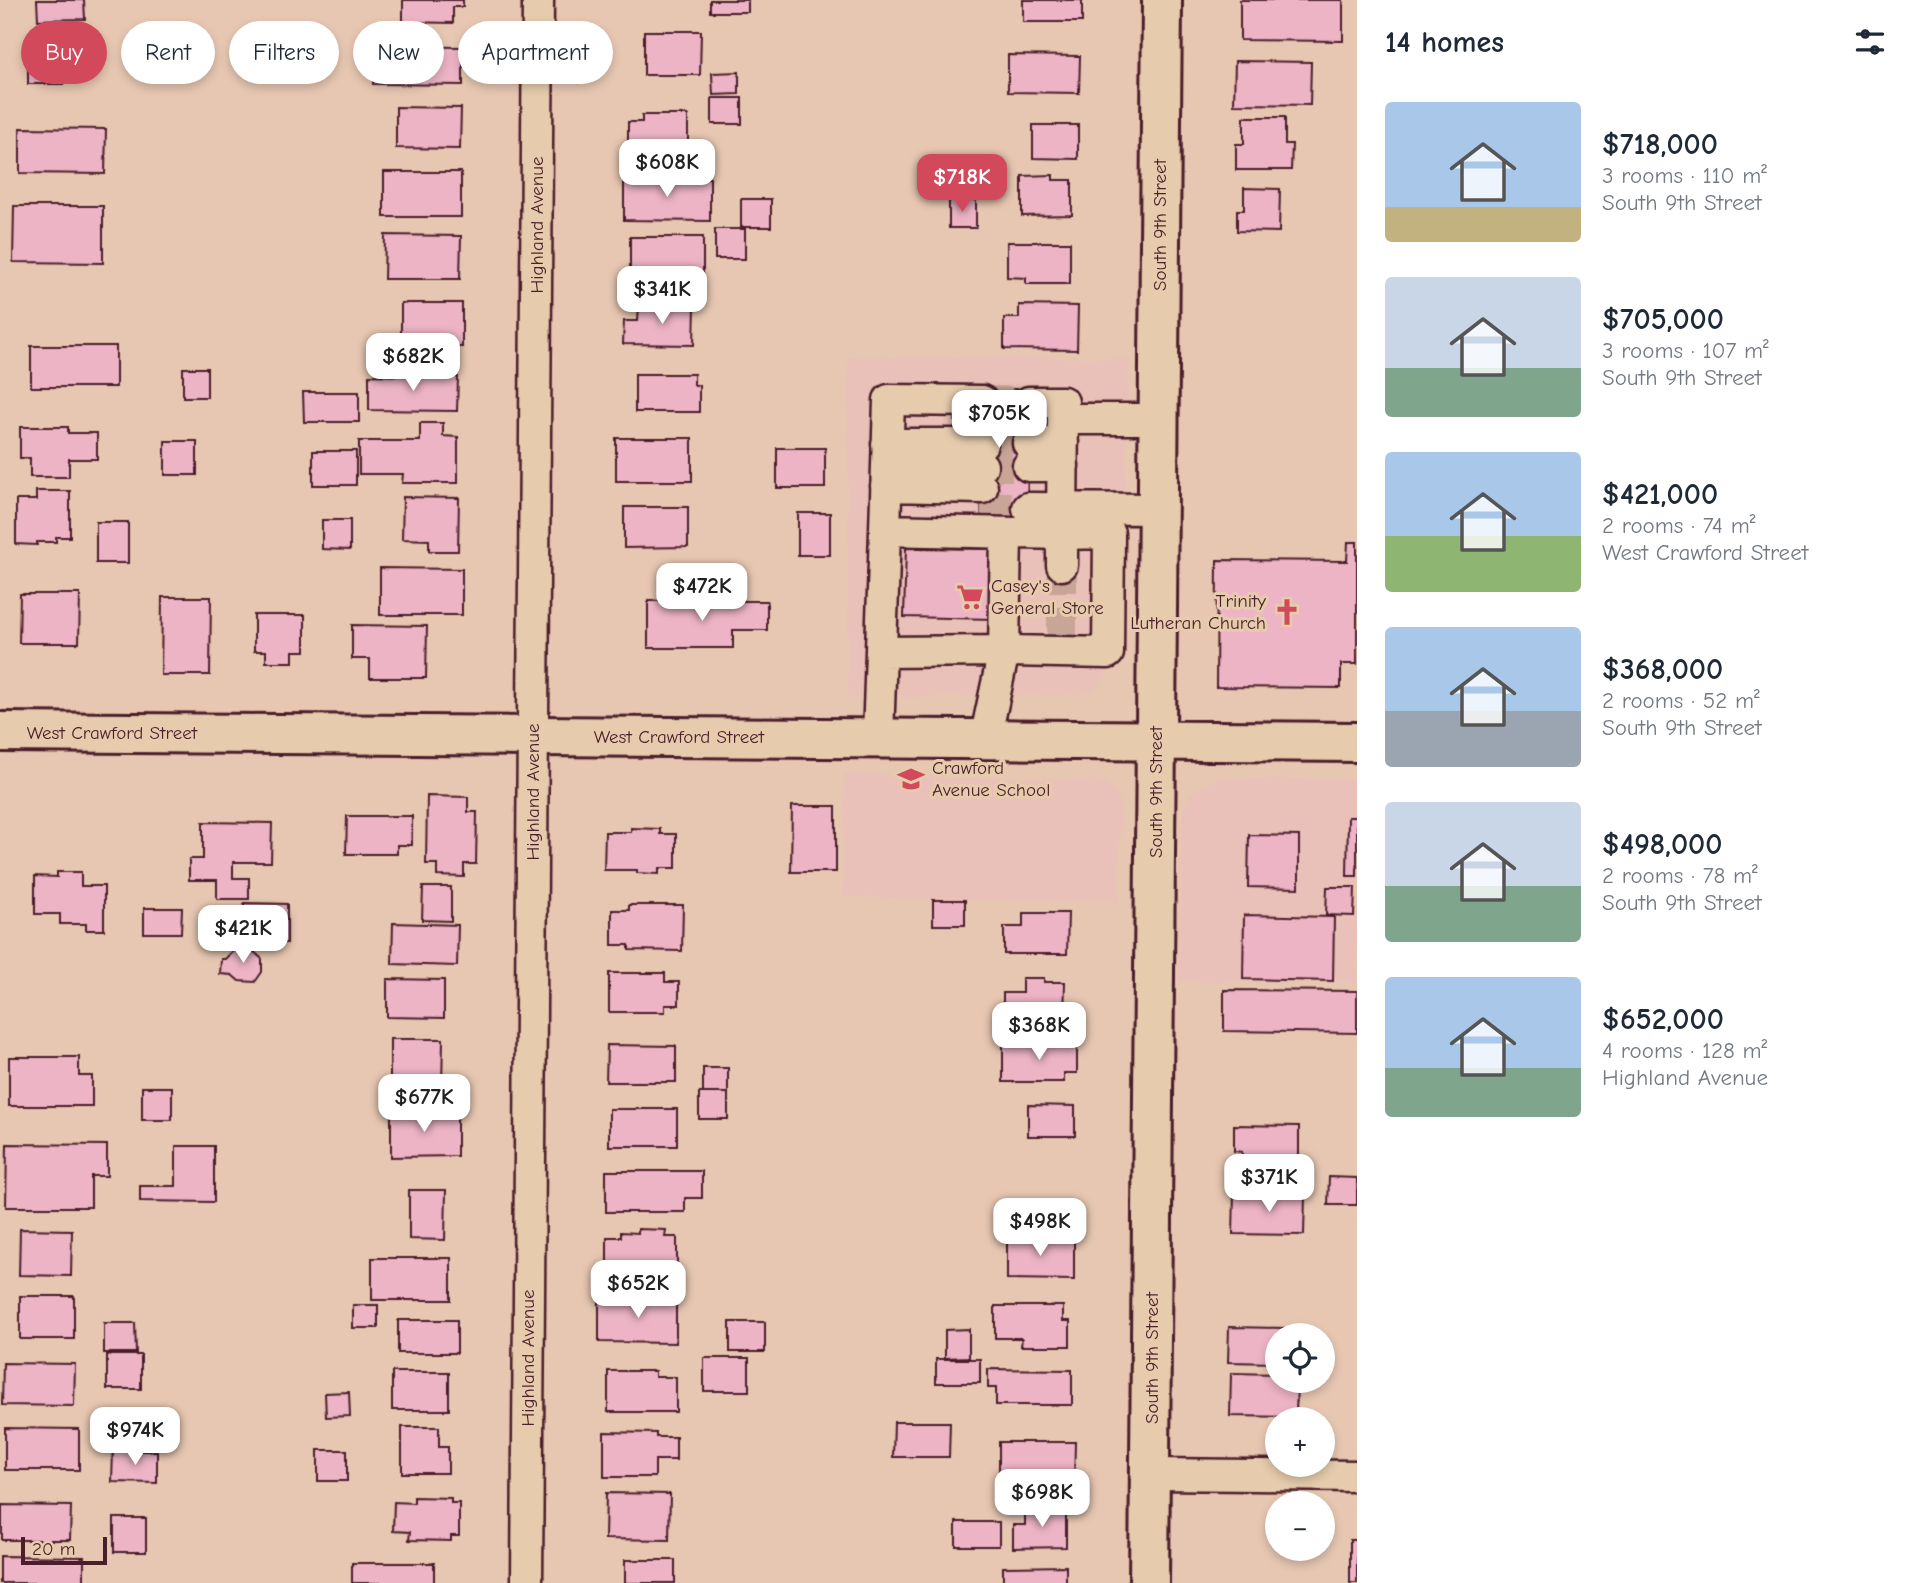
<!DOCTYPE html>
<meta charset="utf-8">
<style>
body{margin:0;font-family:"Comic Neue",sans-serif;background:#f6f6f7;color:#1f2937;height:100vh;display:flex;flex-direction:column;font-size:26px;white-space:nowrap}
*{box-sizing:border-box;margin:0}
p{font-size:23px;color:#747a83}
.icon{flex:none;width:38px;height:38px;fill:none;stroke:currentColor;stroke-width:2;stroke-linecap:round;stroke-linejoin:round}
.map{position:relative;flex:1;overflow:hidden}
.side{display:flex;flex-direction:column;background:#fff;width:560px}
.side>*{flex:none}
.banner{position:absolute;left:21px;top:21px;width:665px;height:63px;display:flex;gap:14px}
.buttons{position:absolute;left:1265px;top:1323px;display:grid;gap:14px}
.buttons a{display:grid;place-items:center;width:70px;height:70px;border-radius:50%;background:#fff;box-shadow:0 4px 10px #0003;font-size:35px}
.scale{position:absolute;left:21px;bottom:18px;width:86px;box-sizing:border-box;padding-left:7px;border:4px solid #4a1f2b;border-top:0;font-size:19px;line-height:24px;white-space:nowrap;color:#4a1f2b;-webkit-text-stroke:5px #e6ccad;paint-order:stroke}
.price{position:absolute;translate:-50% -60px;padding:0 16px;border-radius:14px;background:#fff;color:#222;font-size:23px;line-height:46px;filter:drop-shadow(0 2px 4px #0008)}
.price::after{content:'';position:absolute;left:50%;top:42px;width:21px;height:16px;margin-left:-10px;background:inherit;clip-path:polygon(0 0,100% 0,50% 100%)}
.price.current{background:#d1495b;color:#fff}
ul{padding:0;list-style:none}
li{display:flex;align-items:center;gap:21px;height:175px;padding:0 28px}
li span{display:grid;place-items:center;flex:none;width:196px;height:140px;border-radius:7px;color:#555}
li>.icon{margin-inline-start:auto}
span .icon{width:84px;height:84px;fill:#fffc;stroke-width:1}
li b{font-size:30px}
h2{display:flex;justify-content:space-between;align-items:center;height:84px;padding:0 28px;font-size:30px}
.pill{padding:0 24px;border-radius:32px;background:#fff;box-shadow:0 4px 10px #0003;font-size:24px;line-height:63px}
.pill.current{background:#d1495b;color:#fff}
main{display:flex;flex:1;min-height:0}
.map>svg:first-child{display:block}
</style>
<main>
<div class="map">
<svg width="1357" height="1583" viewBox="0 0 1357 1583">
<rect width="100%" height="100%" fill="#e7c7b2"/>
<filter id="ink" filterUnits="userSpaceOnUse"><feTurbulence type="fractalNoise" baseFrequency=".0143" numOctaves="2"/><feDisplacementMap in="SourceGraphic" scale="14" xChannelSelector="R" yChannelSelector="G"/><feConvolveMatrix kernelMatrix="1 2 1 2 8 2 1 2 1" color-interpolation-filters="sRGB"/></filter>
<g filter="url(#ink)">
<!-- built -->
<path fill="#e9c1b8" d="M848,357L1130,358L1125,490L1117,527L1114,660L1107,677L1093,690L1078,695L848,698Z
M845,774L1101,780L1113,788L1121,803L1119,902L842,897Z
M1217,779H1357V983L1179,982L1181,824L1183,811L1189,796L1201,786Z"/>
<!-- building -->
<path fill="#edb4c6" stroke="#4a1f2b" stroke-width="2" d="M37,0H84L85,19L38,20Z
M403,0H463V7H453V23L403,22Z
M710,0H748V12H710Z
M1023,0H1082V22H1023Z
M1240,0H1343V41L1240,40Z
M284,30L327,31V66L284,65Z
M644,31H701L700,75H644Z
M28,41H64V84H28Z
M374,46L463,47V85L373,84Z
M1008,55L1080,56L1079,93L1008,92Z
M1235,61L1311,62L1310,105L1234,104Z
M739,72V94L713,95L712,73Z
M712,98H742V124H712Z
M396,107L461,108L460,149L396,148Z
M642,115H688V154H643V150H628V122H642Z
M1244,117H1285V144H1292L1291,170H1236V144H1244Z
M1033,125H1078V159L1033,158Z
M20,128L106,129L105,174L20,173Z
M384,172H461V217H384Z
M1053,175V180H1072V215L1022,216V176Z
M624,177L710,178V221L624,220Z
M1244,188L1280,189L1279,232L1237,231V210H1244Z
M741,199H771V227H741Z
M949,200H976V228H949Z
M14,206H103V263L13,262Z
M715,229H745V259H715Z
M385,235L461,236L460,279H384Z
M630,237H703V284H630Z
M1007,242H1070V284H1026V278L1007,277Z
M401,303H462V347H401Z
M639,304L695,305L694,345L623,344L624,321H638Z
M1019,305L1078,306L1077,350L1004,349V318H1019Z
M31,346H116V387H31Z
M183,368H207V397H183Z
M635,374H694V385H699V412H635Z
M369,375L458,377L457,411L369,410Z
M982,389H1029L1027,524L981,523L982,466L955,435V410Z
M303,392H359V422H304Z
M420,423H443V436L458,437V483H402L403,474H359V441H420Z
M20,427H68V433H97V459H69V477H30V458H20Z
M616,438H692V481H616Z
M165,441H197V475H165Z
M777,448H825V488H777Z
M313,451H356V485H313Z
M36,491H70V537H56V542H37V545L16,544V500H36Z
M403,497L459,498L458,551H429V540L402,539Z
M624,507H688V547L624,548Z
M798,513H830V555H798Z
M322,520H350V550L322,549Z
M96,522H128V563H96Z
M1348,542H1357V664H1341V688L1216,687L1217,560L1347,561Z
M906,548L995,549L994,619L904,617Z
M380,568L462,569V615H380Z
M20,594H80L79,643H19Z
M162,597H211L210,675H161Z
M648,601H767V630H733V648H648Z
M254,615H305V651H293V662H266V651H254Z
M352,625L427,626L426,678H370V659H352Z
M427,796L468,797V812H477L476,864H464V877L437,876V864H426Z
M792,806H836V872H791Z
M347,816H412V845H397V854H346Z
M1348,817H1357V876H1347Z
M203,822L272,823L271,862H233V878H249V899H217V880H189V859H203Z
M631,828L660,829V834H676V868H659V874L637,873V870H604L605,832H631Z
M1249,835L1299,836V888L1248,887Z
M57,872H81V886H104V930H86V924H60V914H35V876L57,877Z
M423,887H451V921L422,920Z
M1327,887H1355L1354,916L1326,915Z
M933,900H965V925H933Z
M244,903L287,904V943L244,942Z
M629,905H683L682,951L629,950V945H612V910H629Z
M144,908H182L181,933H144Z
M1023,913H1068L1067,954H1004V927H1023Z
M1244,915L1334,917L1333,981L1243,979Z
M393,923L458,925L457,966L392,964Z
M235,949H251L262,959V972L255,982L239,981L232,975L220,974L221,959H225Z
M609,973H665V982H679V1005H665V1012H609Z
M1022,978H1044V982H1065L1064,1021L1003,1020V993H1022Z
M387,979L444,980V1018L387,1017Z
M1224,990L1357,991V1033L1224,1031Z
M390,1039H443L442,1087H390Z
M1003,1043H1077V1073H1064V1082H1003Z
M607,1045L676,1046V1082H606Z
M9,1057H79V1076H92V1106H9Z
M703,1068H728V1093H703Z
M142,1087H172V1120H142Z
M699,1093H728V1119H699Z
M1028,1105L1075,1106V1136H1028Z
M609,1109H677V1146H609Z
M391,1112H457V1156L391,1157Z
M1234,1125L1299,1126V1172H1242V1152L1234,1151Z
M7,1144L107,1145V1176H91V1207H6Z
M176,1146H214V1202L140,1201V1186H176Z
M606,1171H702V1198H685V1212H606Z
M1329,1177L1357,1178V1205H1328Z
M409,1190H446L445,1240L409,1239Z
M1234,1193L1305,1195L1304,1235L1233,1234Z
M20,1229L72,1230L71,1276L19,1275Z
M638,1229L666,1230L665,1237H677V1276L622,1275V1271H607V1237H621V1232L638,1233Z
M1007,1237L1074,1238V1280L1007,1279Z
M372,1258H451V1300H372Z
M20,1296H74V1339H20Z
M599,1297L676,1298V1343L599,1342Z
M353,1305H378V1328H353Z
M995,1306H1063V1321H1070V1346H1021L1022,1338H995Z
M398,1320H457V1353H398Z
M730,1322H765V1352H730Z
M104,1323H135L136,1353H104Z
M1229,1327L1285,1328V1335H1278V1363L1228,1362Z
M969,1329V1357L945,1358V1330Z
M107,1355H141V1389H107Z
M704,1358H749V1391H704Z
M936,1359H980V1383H936Z
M3,1363L75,1364L74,1406L2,1405Z
M988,1369L1072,1370V1405H996V1388H988Z
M608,1371H655V1377H676V1412H608Z
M392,1372H449V1410H392Z
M1231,1373L1278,1374V1381H1297L1296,1417L1230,1416Z
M349,1392L350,1416L326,1417L325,1393Z
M894,1422H950L949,1457H893Z
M402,1427H439V1447H448V1473H402Z
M5,1428L79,1429V1470H5Z
M604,1432L656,1433V1437H676V1460H655V1477H604Z
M999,1442H1075L1074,1485H999Z
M318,1450H347V1481H318Z
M113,1451H157V1483L112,1482Z
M606,1493L670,1494L669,1540L605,1539Z
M414,1497L451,1498V1503H459V1536H451V1541L409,1540L410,1532L393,1531L394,1502L414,1503Z
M2,1505L71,1506L70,1540H2Z
M1025,1508H1066V1547L1013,1548V1525H1025Z
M114,1518H146V1552H114Z
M956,1522H999V1546H956Z
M1350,1540H1357V1583H1350Z
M0,1556L84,1557V1583H0Z
M625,1560H675V1583H625Z
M352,1563H434V1583H352Z
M1066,1566V1583H1003V1567Z"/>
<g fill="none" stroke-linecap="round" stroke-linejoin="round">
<!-- minor-tunnel -->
<path stroke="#c8a597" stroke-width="30" stroke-dasharray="30 15" stroke-linecap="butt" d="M982,401L1029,402
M982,444L1028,443
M982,466H1028
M981,506L1028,508
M1062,637V565"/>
<defs>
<path id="minor" d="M1063,419H1159
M1028,443H1063
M887,444H982
M887,465L982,466
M1028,466H1063
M886,486L982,488
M1028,508L1157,509
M885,530L889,400L982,401
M1006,533L1004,651L1108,653L1109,533L1062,534V565
M881,652L1004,651L985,740
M878,739L885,530L1062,534L1063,402H1029
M1151,1474L1357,1476
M527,1583L538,0"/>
<path id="major" d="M0,732L1357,742
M1149,1583L1162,0"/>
</defs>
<!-- minor casing -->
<use href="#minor" stroke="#4a1f2b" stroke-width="35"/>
<!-- major casing -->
<use href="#major" stroke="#4a1f2b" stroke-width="44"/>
<!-- minor -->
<use href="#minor" stroke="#e6ccad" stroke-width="30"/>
<!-- major -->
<use href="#major" stroke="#e6ccad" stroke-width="38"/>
</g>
</g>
<!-- icons -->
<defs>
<symbol id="supermarket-bare" viewBox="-9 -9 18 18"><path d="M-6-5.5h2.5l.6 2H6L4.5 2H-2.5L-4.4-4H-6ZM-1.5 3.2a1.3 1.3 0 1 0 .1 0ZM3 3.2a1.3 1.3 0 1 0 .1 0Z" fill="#d1495b" stroke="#e6ccad" stroke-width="2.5" paint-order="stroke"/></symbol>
<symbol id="church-bare" viewBox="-9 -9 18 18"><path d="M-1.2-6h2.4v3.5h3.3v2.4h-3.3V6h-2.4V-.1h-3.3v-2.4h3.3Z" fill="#d1495b" stroke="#e6ccad" stroke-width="2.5" paint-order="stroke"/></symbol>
<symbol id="school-bare" viewBox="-9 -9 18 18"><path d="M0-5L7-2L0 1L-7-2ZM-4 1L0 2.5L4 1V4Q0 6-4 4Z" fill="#d1495b" stroke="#e6ccad" stroke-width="2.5" paint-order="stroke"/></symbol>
</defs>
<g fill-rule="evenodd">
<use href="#supermarket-bare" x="951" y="578" width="38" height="38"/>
<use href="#church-bare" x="1268" y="593" width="38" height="38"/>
<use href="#school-bare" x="892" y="760" width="38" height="38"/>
</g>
<g text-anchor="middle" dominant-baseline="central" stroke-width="6" stroke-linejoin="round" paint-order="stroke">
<!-- street labels -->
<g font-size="19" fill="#4a1f2b" stroke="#e6ccad">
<text transform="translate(537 225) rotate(-90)">Highland Avenue</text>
<text transform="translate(1160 225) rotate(-90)">South 9th Street</text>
<text x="112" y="733">West Crawford Street</text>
<text x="679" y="737">West Crawford Street</text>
<text transform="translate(533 792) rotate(-90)">Highland Avenue</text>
<text transform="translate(1156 792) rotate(-90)">South 9th Street</text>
<text transform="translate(528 1358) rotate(-90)">Highland Avenue</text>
<text transform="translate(1152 1358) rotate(-90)">South 9th Street</text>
</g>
<!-- poi labels -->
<g font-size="19" fill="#4a1f2b" stroke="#e6ccad" text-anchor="start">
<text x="991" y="586">Casey's<tspan x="991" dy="22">General Store</tspan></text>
<text x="1266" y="601" text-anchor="end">Trinity<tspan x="1266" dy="22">Lutheran Church</tspan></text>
<text x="932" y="768">Crawford<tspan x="932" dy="22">Avenue School</tspan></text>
</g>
</g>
</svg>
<div class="buttons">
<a><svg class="icon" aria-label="locate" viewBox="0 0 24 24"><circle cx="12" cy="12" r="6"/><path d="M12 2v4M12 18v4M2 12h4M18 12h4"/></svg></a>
<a>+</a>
<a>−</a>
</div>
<div class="scale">20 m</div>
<b class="price" style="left:667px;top:199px">$608K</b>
<b class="price current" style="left:962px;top:214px">$718K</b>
<b class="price" style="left:662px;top:326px">$341K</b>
<b class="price" style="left:413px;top:393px">$682K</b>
<b class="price" style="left:999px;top:450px">$705K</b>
<b class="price" style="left:702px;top:623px">$472K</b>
<b class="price" style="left:243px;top:965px">$421K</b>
<b class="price" style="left:1039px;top:1062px">$368K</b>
<b class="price" style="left:424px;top:1134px">$677K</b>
<b class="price" style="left:1269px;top:1214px">$371K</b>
<b class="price" style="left:1040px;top:1258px">$498K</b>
<b class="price" style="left:638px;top:1320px">$652K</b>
<b class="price" style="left:135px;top:1467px">$974K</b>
<b class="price" style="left:1042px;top:1529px">$698K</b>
<div class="banner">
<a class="pill current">Buy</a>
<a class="pill">Rent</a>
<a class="pill">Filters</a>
<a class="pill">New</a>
<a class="pill">Apartment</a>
</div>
</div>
<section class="side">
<h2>14 homes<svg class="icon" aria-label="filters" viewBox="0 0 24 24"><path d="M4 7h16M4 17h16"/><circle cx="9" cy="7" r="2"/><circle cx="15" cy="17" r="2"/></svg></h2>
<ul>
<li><span style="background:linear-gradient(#a9c7e8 75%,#c2b280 0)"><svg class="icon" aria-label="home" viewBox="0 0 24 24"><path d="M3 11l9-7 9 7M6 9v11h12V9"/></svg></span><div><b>$718,000</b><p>3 rooms · 110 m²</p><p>South 9th Street</p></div></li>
<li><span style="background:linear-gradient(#c9d6e8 65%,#7fa58c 0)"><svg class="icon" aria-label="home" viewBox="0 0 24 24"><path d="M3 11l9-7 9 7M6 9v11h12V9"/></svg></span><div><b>$705,000</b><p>3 rooms · 107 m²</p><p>South 9th Street</p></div></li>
<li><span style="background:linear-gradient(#a9c7e8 60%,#8fb573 0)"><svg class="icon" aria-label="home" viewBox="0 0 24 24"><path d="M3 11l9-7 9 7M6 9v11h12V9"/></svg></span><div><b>$421,000</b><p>2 rooms · 74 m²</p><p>West Crawford Street</p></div></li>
<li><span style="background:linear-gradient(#a9c7e8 60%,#9aa5b1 0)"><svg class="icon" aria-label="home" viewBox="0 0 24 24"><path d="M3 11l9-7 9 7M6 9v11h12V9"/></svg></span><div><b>$368,000</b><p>2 rooms · 52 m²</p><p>South 9th Street</p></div></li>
<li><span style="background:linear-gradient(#c9d6e8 60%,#7fa58c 0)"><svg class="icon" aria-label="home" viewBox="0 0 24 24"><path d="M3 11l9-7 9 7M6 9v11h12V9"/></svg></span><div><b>$498,000</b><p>2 rooms · 78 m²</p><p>South 9th Street</p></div></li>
<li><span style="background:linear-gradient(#a9c7e8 65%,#7fa58c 0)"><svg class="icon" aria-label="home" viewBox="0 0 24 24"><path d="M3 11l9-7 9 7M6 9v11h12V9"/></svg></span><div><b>$652,000</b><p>4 rooms · 128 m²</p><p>Highland Avenue</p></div></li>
</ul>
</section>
</main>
